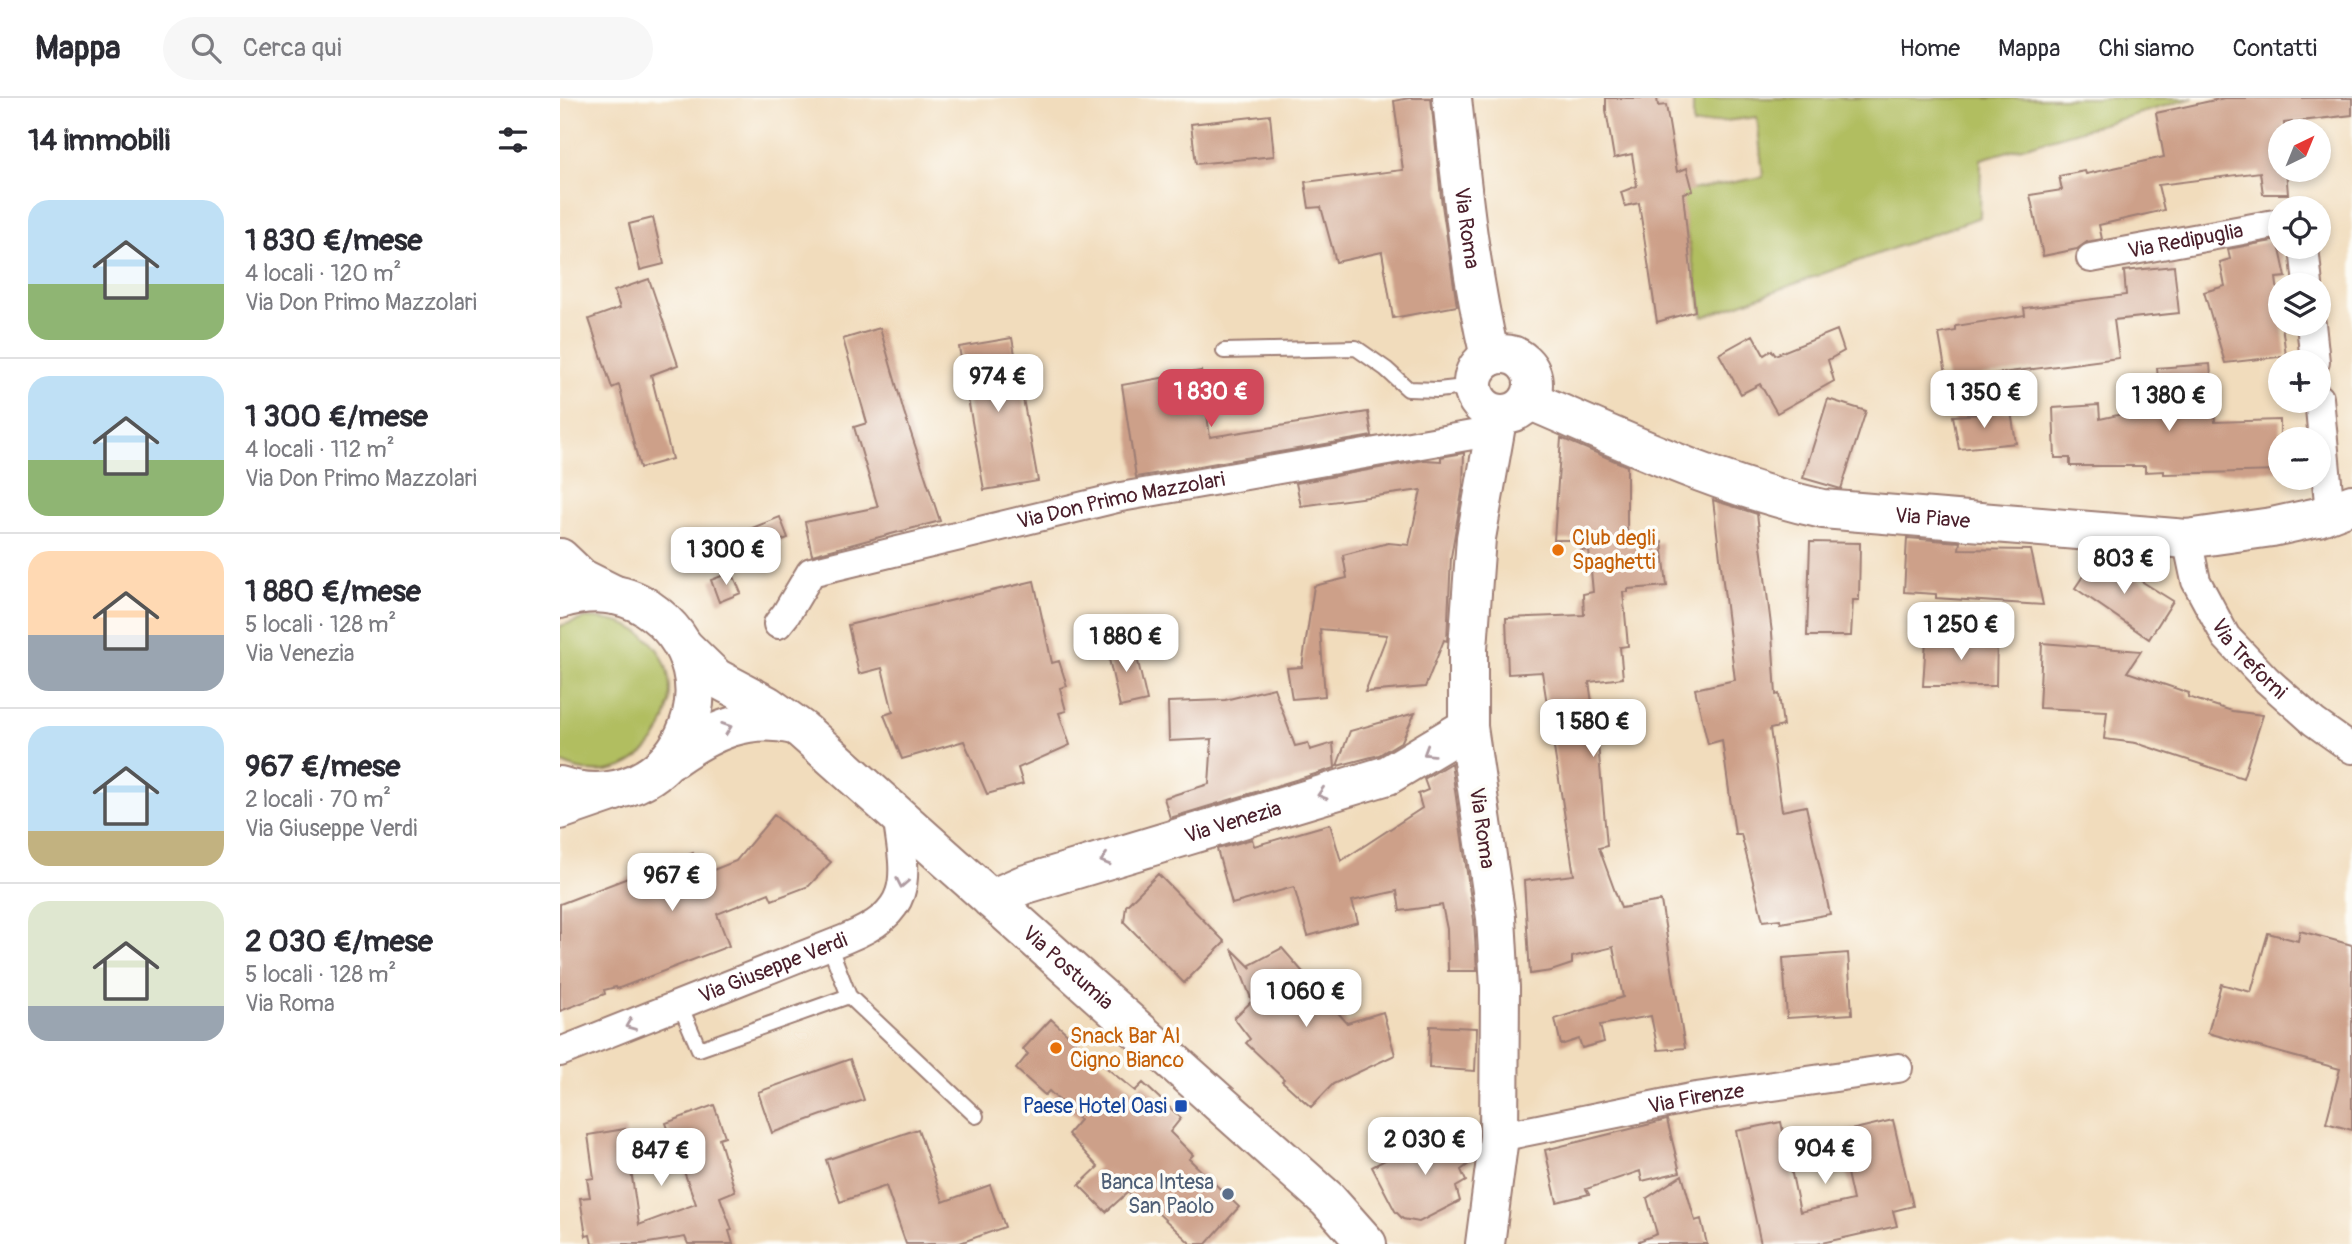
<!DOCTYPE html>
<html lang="it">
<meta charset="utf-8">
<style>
body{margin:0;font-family:Pangolin,sans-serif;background:#f7f7f7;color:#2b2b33;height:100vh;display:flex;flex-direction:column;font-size:26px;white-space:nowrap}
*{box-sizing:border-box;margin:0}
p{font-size:23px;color:#7c7c81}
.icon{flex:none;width:38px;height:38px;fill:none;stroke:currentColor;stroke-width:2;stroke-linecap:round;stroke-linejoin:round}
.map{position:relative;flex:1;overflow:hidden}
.sheet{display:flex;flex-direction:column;background:#fff;width:560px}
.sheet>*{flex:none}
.needle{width:46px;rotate:43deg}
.controls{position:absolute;left:1708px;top:21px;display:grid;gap:14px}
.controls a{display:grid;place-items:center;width:63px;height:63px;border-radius:50%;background:#fff;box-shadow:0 4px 10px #0003;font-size:35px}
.price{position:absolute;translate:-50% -60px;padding:0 16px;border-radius:14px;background:#fff;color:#222;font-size:23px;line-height:46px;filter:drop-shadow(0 2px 4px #0008)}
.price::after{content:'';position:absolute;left:50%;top:42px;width:21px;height:16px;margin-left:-10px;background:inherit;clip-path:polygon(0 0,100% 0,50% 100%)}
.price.selected{background:#d1495b;color:#fff}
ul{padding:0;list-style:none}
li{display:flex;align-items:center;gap:21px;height:175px;padding:0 28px}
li+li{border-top:2px solid #e1e1e2}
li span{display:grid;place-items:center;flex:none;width:196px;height:140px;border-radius:21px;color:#555}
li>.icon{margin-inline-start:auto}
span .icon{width:84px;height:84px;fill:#fffc;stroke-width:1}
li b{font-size:30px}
h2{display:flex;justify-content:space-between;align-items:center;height:84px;padding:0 28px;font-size:30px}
header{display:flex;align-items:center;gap:42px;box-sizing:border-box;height:98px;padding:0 35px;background:#fff;border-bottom:2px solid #e1e1e2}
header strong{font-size:33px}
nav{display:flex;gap:38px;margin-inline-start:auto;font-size:24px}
.search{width:490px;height:63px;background:#f7f7f7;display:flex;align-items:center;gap:18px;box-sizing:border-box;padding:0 24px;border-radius:38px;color:#7c7c81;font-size:26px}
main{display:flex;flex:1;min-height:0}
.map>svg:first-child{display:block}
</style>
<header>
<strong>Mappa</strong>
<div class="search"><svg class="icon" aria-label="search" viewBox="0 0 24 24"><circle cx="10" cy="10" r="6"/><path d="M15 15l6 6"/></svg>Cerca qui</div>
<nav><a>Home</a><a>Mappa</a><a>Chi siamo</a><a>Contatti</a></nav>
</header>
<main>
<section class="sheet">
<h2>14 immobili<svg class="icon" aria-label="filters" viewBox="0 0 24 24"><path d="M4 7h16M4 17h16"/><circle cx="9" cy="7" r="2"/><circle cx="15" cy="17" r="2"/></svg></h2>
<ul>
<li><span style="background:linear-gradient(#bfe0f5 60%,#8fb573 0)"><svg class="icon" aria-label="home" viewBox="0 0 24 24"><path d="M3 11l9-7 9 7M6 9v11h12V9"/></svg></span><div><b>1 830 €/mese</b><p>4 locali · 120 m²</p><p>Via Don Primo Mazzolari</p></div></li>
<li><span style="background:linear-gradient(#bfe0f5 60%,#8fb573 0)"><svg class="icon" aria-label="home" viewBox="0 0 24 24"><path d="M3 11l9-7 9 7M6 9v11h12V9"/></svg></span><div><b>1 300 €/mese</b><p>4 locali · 112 m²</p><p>Via Don Primo Mazzolari</p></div></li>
<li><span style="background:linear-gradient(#ffd9b3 60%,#9aa5b1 0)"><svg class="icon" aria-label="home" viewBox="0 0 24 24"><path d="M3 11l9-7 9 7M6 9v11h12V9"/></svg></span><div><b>1 880 €/mese</b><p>5 locali · 128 m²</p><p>Via Venezia</p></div></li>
<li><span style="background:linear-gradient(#bfe0f5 75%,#c2b280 0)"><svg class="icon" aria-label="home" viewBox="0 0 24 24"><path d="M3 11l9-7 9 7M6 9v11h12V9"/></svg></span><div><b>967 €/mese</b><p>2 locali · 70 m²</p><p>Via Giuseppe Verdi</p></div></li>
<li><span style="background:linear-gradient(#dfe7d0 75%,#9aa5b1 0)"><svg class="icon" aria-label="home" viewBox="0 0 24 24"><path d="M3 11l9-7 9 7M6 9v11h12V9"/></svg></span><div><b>2 030 €/mese</b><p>5 locali · 128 m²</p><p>Via Roma</p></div></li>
</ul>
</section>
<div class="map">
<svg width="1792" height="1146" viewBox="0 0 1792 1146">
<rect width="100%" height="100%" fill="#fdfcf7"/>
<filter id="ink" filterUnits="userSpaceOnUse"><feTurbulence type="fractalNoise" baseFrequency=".0143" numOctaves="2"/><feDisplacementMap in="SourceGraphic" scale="14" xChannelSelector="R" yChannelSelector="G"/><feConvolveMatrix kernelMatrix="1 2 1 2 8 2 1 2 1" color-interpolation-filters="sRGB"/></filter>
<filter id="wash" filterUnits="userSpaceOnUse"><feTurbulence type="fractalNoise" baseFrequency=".00686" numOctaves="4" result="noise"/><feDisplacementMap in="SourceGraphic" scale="28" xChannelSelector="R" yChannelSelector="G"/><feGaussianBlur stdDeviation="1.57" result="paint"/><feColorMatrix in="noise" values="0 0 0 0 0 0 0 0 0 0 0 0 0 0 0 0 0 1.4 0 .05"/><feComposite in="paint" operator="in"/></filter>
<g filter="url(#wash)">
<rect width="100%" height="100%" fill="#f1dcbc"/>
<!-- green -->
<path fill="#b1be60" stroke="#7e6e46" stroke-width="2" d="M1133,0H1633L1421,61L1420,119L1143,219L1119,94L1203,79L1197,19L1133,27Z
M26,520C167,522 111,718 0,664V528Z"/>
<g id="blocks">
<!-- building -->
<path fill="#cda089" d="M849,0H871L881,100L897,208L833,220L822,154L776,164L761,109L749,110L745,84L843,72L834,3Z
M1046,0H1097L1098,8L1106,7L1117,74L1127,70L1133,93L1123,95L1135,213L1097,224L1079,105L1065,108L1061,94L1077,88L1072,56L1054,60L1046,12Z
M1664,0H1792V17L1724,25V33H1720V72H1726L1728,96H1703L1700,74L1598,87L1604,112L1539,127L1542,141L1527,144L1517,151L1483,158L1470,97L1502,92L1499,78L1525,73L1526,76L1604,59L1596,15Z
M710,17L714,58L636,66L631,26Z
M93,120L104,166L80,172L69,126Z
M1718,142L1726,179L1716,180L1726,258L1665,265L1644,194L1665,188L1660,164L1670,161L1668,151Z
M1614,168L1619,215L1554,222L1559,260L1387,282L1379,236L1396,233V228L1465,217L1464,210L1566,197L1564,173Z
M89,181L118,267L91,277L112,361L80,370L59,287L52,290L29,221L60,210L54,193Z
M320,230L344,314L380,423L252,457L245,424L318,409L294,329L307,325L283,241Z
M1277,232L1284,253L1268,262L1274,283L1217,315L1200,286L1181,296L1159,256L1193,237L1204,257L1212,252L1215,257Z
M452,240L478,383L424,392L399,249Z
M1650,266L1655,324L1720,322V373L1604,376V373L1585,374V368H1510V360H1495L1493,310L1539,307L1540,321L1594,309V302L1600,301L1597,270Z
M641,273L650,339L808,314L812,338L576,379L562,287Z
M1268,301L1306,313L1281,391L1243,380Z
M1451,314L1456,345L1399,351L1393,318Z
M1001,340L1067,368V449L1102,444L1107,488L1068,491V494H1063L1068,548L1060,549L1063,580L1029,584L1038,646L1047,748L1039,750L1061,810L1101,803L1125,950L1098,952L1091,918L1040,927L1044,944L1022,950L1019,941L1001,947L995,921L1063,899L1053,849L1012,859V866L991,873L970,876L964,783L1014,777L982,574L948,576L946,520L1024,517L1023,496L1033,494L1029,452L1021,453L1020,442H994Z
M904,355L903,388L891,459L887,543L884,542L865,589L805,594L827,537L760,531L765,598L732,601L727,570L742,569L754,488L787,480L783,457L828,445L849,447L861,392L741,408L736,385L864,362L881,363V359Z
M1153,402L1197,416L1212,535L1216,597L1219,596L1223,628L1210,631L1222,713L1246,708L1270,816L1221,825L1220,821L1203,823L1181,736H1175L1162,642L1148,646L1135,591L1175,582Z
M220,419L228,440L180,458L172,438Z
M1347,440L1400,444L1399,451L1471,452L1483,507L1376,500V496L1344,494Z
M1250,444L1300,445L1299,502H1293L1291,538H1247Z
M1538,456L1613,503L1589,541L1515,490Z
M172,474L181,495L159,504L151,482Z
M474,483L492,565L499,563L507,588L500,590L506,613L499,615L510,647L458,670L463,686L427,696L404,643L342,661L324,617L333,614L322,570L299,576L288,527Z
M1437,537L1436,588H1363L1366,542Z
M573,542L587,603L560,609L546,548Z
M1482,545L1581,553L1567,574L1629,595L1628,599L1672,613L1703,617L1683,680L1576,645L1544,641L1547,613L1479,610Z
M714,590L735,648L748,645L750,652L773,645L775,670L610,720L604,700L649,686L652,641L609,643L608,604L665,602Z
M855,615L842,643L819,657L777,668L790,633Z
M891,665L914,822L917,873H888L887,831L882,807L840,813L837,793L792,803L798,824L748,838L734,789L672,806L657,751L692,741L694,748L770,726L781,763L862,710L858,696L868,692L864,681Z
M214,717L271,764L249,788L212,802L209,795L157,816L169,848L57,891L56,889L44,892L45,896L0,913V806L133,755L141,777L176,763Z
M598,776L665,844L624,885L564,824L566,808Z
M1740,833L1792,847V1032L1766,1025L1780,971L1648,935L1661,886L1691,894L1708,835L1738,843Z
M722,850L787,925L823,914L835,957L773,986L751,1009L722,983L724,981L686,945L690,941L674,920L692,903L672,851L691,870L690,867Z
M1288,855L1292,916L1227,920L1223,860Z
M491,921L527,954L575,993L583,985L621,1020L610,1034L633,1057L629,1061L679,1109L646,1146H631L582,1100L577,1104L568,1094L546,1114L519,1087L538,1069L508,1036L520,1022L489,993L485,997L456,971L468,956L463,951Z
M870,928L917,930L915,973L869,970Z
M290,961L304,1002L212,1035L198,994Z
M154,1007L165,1038L159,1040L175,1093L160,1099L172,1132L169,1133L173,1146H128L125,1139L82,1146H32L30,1137L26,1138L20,1100L30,1099L27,1081L34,1080L28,1037L65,1031L79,1127L136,1106L106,1025Z
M1107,1022L1120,1074L1082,1083L1080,1073L1026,1091L1029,1096L997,1104L985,1052Z
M1333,1022L1353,1108L1333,1113L1337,1128L1257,1146H1201L1176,1033L1221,1024L1240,1114L1293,1102L1278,1035Z
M358,1031L383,1104L430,1087L445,1129L397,1146H346L326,1088L280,1104L266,1062Z
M901,1032L914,1062L901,1072L906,1083L896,1089L900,1103L859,1124L843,1121L835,1113L812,1069L867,1039L870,1047Z
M1122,1077L1135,1123L1141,1121L1147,1146H1079V1143L1097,1136L1087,1100Z"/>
</g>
</g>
<g filter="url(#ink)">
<use href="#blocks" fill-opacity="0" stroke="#9e7e74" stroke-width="2"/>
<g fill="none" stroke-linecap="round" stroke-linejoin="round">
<defs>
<path id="lane" d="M664,253L796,250L826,271L848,291L878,292L913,288
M269,847L289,898L416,1018
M120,907L139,951L289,898"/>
<g id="street">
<path d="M1744,149L1748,187"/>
<path id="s1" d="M1531,160L1720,125"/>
<path d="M1751,226L1755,264"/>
<path d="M1759,300L1770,415"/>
<path id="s2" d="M1627,441L1636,483L1666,539L1707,582L1754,624L1792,651"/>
<path id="s3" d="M218,526L226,516L251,474L561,399L935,333"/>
<path id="s4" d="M0,954L285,841C354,813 347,783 337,718"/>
<path id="s5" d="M939,1039L1136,999L1338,970"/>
</g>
<g id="secondary">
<path id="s6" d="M892,0C901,86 910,174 930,259"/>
<circle cx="943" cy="286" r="30"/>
<path id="s7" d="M969,302C1065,343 1161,389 1263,411L1627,441L1712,429L1758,419L1792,406"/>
<path d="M0,712L55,693"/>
<path id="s8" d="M431,801L463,787L828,677L908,629"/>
<path d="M925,1146L939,1039L940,890L936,820L908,629V550L916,440L938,316"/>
</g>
<g id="primary">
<path d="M0,460L21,480L55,497"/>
<path d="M0,501C29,492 62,493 87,510C187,577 115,725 0,688"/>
<path id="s9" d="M124,549L156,580L207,607L242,632L767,1101L807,1146"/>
<path d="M113,660C150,634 188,615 234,627"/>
</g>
</defs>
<!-- lane casing -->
<use href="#lane" stroke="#9e7e74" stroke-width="18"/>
<!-- street casing -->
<use href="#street" stroke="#9e7e74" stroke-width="32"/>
<!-- secondary casing -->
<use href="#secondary" stroke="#9e7e74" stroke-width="42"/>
<!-- primary casing -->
<use href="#primary" stroke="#9e7e74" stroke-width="42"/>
<!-- lane -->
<use href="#lane" stroke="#fff" stroke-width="14"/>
<!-- street -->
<use href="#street" stroke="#fff" stroke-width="28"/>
<!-- secondary -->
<use href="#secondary" stroke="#fff" stroke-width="38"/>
<!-- primary -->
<use href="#primary" stroke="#fff" stroke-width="38"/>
</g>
<!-- one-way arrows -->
<defs><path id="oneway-chevron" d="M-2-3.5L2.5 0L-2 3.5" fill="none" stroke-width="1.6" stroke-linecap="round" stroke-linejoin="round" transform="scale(1.75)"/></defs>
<g stroke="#ae9aa0">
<use href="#oneway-chevron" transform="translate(167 630) rotate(-19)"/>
<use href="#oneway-chevron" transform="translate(868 654) rotate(148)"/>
<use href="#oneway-chevron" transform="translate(762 696) rotate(163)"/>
<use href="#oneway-chevron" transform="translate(545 762) rotate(163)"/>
<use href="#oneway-chevron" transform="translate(342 785) rotate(101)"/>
<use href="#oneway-chevron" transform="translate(70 927) rotate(158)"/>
</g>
</g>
<!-- markers -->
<g fill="#e8710a" stroke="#fdfcf7" stroke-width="2.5">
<circle cx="998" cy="452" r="7"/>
<circle cx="496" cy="950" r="7"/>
</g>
<rect fill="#1a4fb4" stroke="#fdfcf7" stroke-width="2.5" x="614" y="1001" width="14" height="14" rx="3.5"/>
<circle fill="#5c6f8a" stroke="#fdfcf7" stroke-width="2.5" cx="668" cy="1096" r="7"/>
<g text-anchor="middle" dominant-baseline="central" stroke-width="7" stroke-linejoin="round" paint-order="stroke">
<!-- street labels -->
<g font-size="21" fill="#4a1f2b" stroke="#fdfcf7">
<text stroke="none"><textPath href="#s6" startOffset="131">Via Roma</textPath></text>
<text stroke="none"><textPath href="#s1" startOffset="96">Via Redipuglia</textPath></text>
<text stroke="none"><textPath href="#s3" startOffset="380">Via Don Primo Mazzolari</textPath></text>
<text stroke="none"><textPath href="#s7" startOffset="424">Via Piave</textPath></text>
<text stroke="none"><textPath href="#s2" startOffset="138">Via Treforni</textPath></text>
<text stroke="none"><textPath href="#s8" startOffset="254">Via Venezia</textPath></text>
<text transform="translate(922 730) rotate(82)">Via Roma</text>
<text stroke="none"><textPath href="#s9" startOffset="502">Via Postumia</textPath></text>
<text stroke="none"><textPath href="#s4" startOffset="229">Via Giuseppe Verdi</textPath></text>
<text stroke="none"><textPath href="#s5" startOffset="201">Via Firenze</textPath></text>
</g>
<!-- food labels -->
<g font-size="21" fill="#c56008" stroke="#fdfcf7" text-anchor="start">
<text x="1012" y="440">Club degli<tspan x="1012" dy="24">Spaghetti</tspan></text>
<text x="510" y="938">Snack Bar Al<tspan x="510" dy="24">Cigno Bianco</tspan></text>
</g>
<!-- transit labels -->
<g font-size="21" fill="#164399" stroke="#fdfcf7" text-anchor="end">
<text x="607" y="1008">Paese Hotel Oasi</text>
</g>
<!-- service labels -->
<g font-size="21" fill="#4e5e75" stroke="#fdfcf7" text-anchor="end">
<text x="654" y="1084">Banca Intesa<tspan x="654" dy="24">San Paolo</tspan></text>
</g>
</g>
</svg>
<div class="controls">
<a><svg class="needle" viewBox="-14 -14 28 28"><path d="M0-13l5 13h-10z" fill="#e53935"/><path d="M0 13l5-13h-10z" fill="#7c7c81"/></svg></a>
<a><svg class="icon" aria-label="locate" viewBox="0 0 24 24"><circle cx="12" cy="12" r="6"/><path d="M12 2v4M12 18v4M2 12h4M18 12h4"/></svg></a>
<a><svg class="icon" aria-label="layers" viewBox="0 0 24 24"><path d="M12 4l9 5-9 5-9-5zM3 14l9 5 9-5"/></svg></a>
<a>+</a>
<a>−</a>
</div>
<b class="price" style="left:438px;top:316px">974 €</b>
<b class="price selected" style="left:651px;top:331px">1 830 €</b>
<b class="price" style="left:1424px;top:332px">1 350 €</b>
<b class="price" style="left:1609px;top:335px">1 380 €</b>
<b class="price" style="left:166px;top:489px">1 300 €</b>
<b class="price" style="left:1564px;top:498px">803 €</b>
<b class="price" style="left:1401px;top:564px">1 250 €</b>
<b class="price" style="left:566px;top:576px">1 880 €</b>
<b class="price" style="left:1033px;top:661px">1 580 €</b>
<b class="price" style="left:112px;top:815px">967 €</b>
<b class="price" style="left:746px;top:931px">1 060 €</b>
<b class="price" style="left:865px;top:1079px">2 030 €</b>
<b class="price" style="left:1265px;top:1088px">904 €</b>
<b class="price" style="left:101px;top:1090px">847 €</b>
</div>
</main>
